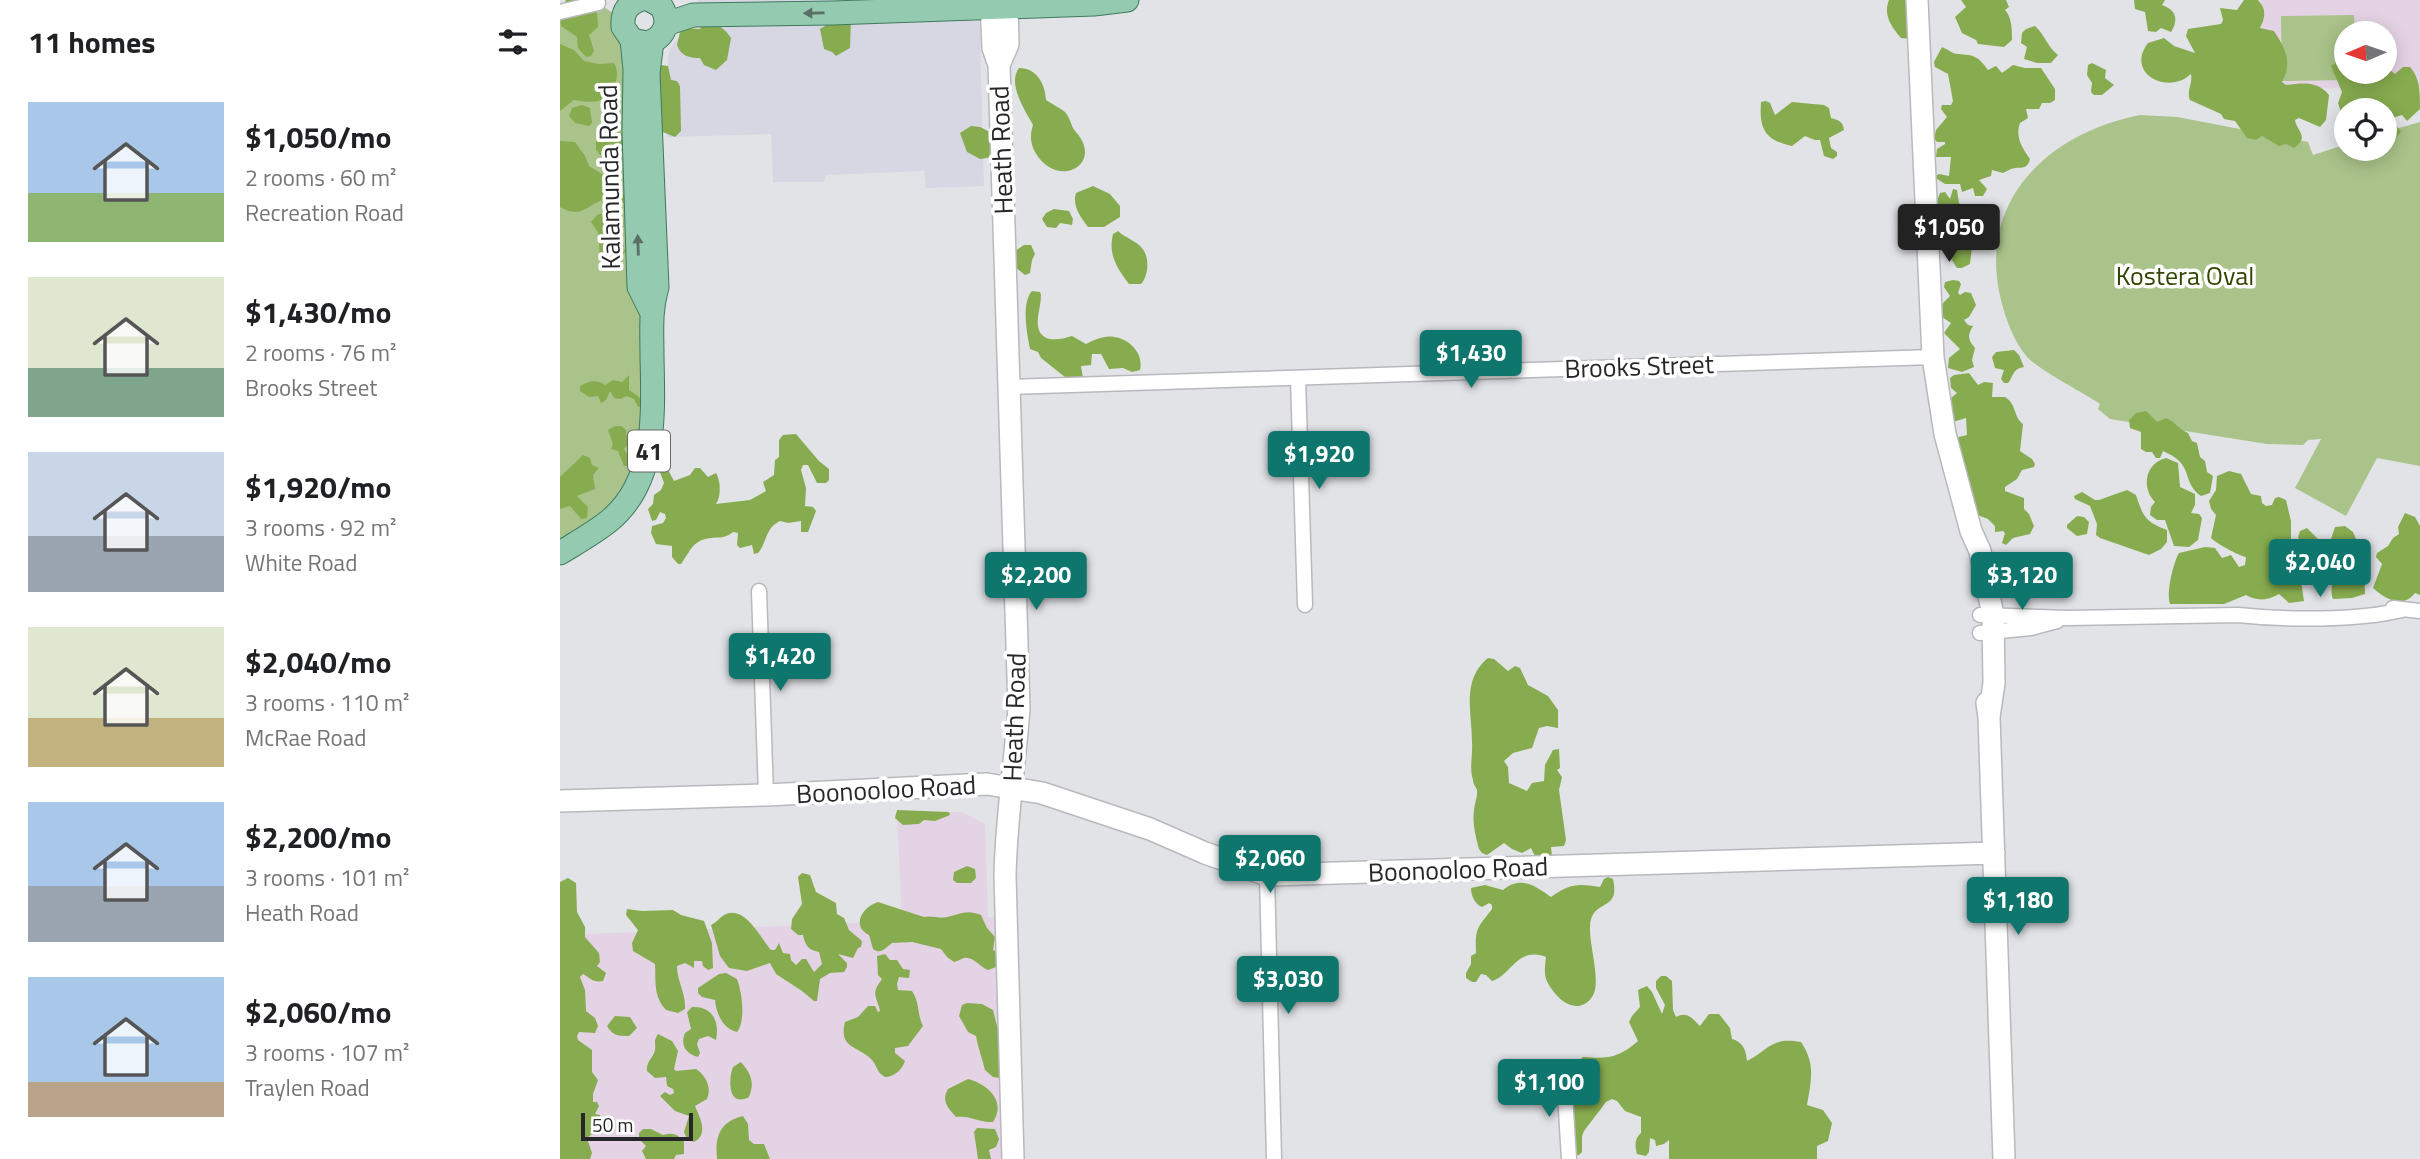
<!DOCTYPE html>
<meta charset="utf-8">
<style>
body{margin:0;font-family:"Titillium Web",sans-serif;background:#f2f2f2;color:#202124;height:100vh;display:flex;flex-direction:column;font-size:26px;white-space:nowrap}
*{box-sizing:border-box;margin:0}
p{font-size:23px;color:#757577}
.icon{flex:none;width:38px;height:38px;fill:none;stroke:currentColor;stroke-width:2;stroke-linecap:round;stroke-linejoin:round}
.map{position:relative;flex:1;overflow:hidden}
.sheet{display:flex;flex-direction:column;background:#fff;width:560px}
.sheet>*{flex:none}
.needle{width:46px;rotate:268deg}
.controls{position:absolute;left:1774px;top:21px;display:grid;gap:14px}
.controls a{display:grid;place-items:center;width:63px;height:63px;border-radius:50%;background:#fff;box-shadow:0 4px 18px #0003;font-size:35px}
.scale{position:absolute;left:21px;bottom:18px;width:112px;box-sizing:border-box;padding-left:7px;border:4px solid #272729;border-top:0;font-size:19px;line-height:24px;white-space:nowrap;color:#272729;-webkit-text-stroke:5px #fff;paint-order:stroke}
.price{position:absolute;translate:-50% -60px;padding:0 16px;border-radius:7px;background:#0f766e;color:#fff;font-size:23px;line-height:46px;filter:drop-shadow(0 2px 4px #0008)}
.price::after{content:'';position:absolute;left:50%;top:42px;width:21px;height:16px;margin-left:-10px;background:inherit;clip-path:polygon(0 0,100% 0,50% 100%)}
.price.current{background:#222;color:#fff}
ul{padding:0;list-style:none}
li{display:flex;align-items:center;gap:21px;height:175px;padding:0 28px}
li span{display:grid;place-items:center;flex:none;width:196px;height:140px;border-radius:0px;color:#555}
li>.icon{margin-inline-start:auto}
span .icon{width:84px;height:84px;fill:#fffc;stroke-width:1}
li b{font-size:30px}
h2{display:flex;justify-content:space-between;align-items:center;height:84px;padding:0 28px;font-size:30px}
main{display:flex;flex:1;min-height:0}
.map>svg:first-child{display:block}
</style>
<main>
<section class="sheet">
<h2>11 homes<svg class="icon" aria-label="filters" viewBox="0 0 24 24"><path d="M4 7h16M4 17h16"/><circle cx="9" cy="7" r="2"/><circle cx="15" cy="17" r="2"/></svg></h2>
<ul>
<li><span style="background:linear-gradient(#a9c7e8 65%,#8fb573 0)"><svg class="icon" aria-label="home" viewBox="0 0 24 24"><path d="M3 11l9-7 9 7M6 9v11h12V9"/></svg></span><div><b>$1,050/mo</b><p>2 rooms · 60 m²</p><p>Recreation Road</p></div></li>
<li><span style="background:linear-gradient(#dfe7d0 65%,#7fa58c 0)"><svg class="icon" aria-label="home" viewBox="0 0 24 24"><path d="M3 11l9-7 9 7M6 9v11h12V9"/></svg></span><div><b>$1,430/mo</b><p>2 rooms · 76 m²</p><p>Brooks Street</p></div></li>
<li><span style="background:linear-gradient(#c9d6e8 60%,#9aa5b1 0)"><svg class="icon" aria-label="home" viewBox="0 0 24 24"><path d="M3 11l9-7 9 7M6 9v11h12V9"/></svg></span><div><b>$1,920/mo</b><p>3 rooms · 92 m²</p><p>White Road</p></div></li>
<li><span style="background:linear-gradient(#dfe7d0 65%,#c2b280 0)"><svg class="icon" aria-label="home" viewBox="0 0 24 24"><path d="M3 11l9-7 9 7M6 9v11h12V9"/></svg></span><div><b>$2,040/mo</b><p>3 rooms · 110 m²</p><p>McRae Road</p></div></li>
<li><span style="background:linear-gradient(#a9c7e8 60%,#9aa5b1 0)"><svg class="icon" aria-label="home" viewBox="0 0 24 24"><path d="M3 11l9-7 9 7M6 9v11h12V9"/></svg></span><div><b>$2,200/mo</b><p>3 rooms · 101 m²</p><p>Heath Road</p></div></li>
<li><span style="background:linear-gradient(#a9c7e8 75%,#b9a48a 0)"><svg class="icon" aria-label="home" viewBox="0 0 24 24"><path d="M3 11l9-7 9 7M6 9v11h12V9"/></svg></span><div><b>$2,060/mo</b><p>3 rooms · 107 m²</p><p>Traylen Road</p></div></li>
</ul>
</section>
<div class="map">
<svg width="1860" height="1159" viewBox="0 0 1860 1159">
<rect width="100%" height="100%" fill="#e2e3e7"/>
<!-- built -->
<path fill="#d6d7e3" d="M138,0H419L424,186L366,188L364,171L266,175L264,182H213L211,134L107,137L108,55L114,42L124,34L139,32Z"/>
<!-- education -->
<path fill="#e4d3e4" fill-rule="evenodd" d="M1701,0H1860V86L1704,90ZM1787,33H1825V72H1787Z
M402,812L425,824L428,917H446L453,1159H10L3,935L342,921L337,814Z"/>
<!-- green -->
<path fill="#aac38a" d="M38,3L62,19L92,352L74,490L0,553V12Z
M1794,15L1795,33H1787V72H1795V80L1722,81L1721,16Z
M1580,115L1617,117L1748,142L1753,155L1787,144V149H1825V132L1860,122V466L1817,458L1786,516L1735,488L1761,439L1748,440L1743,445L1707,444L1550,419L1538,409L1540,404C1522,392 1481,371 1468,358C1454,342 1446,320 1441,300C1416,200 1489,133 1580,115Z"/>
<!-- forest -->
<path fill="#87ac4f" d="M6,0H30C37,9 38,15 38,27L29,35L34,51L31,56L26,57L18,48L17,37L1,26L0,12Z
M1329,0H1346L1351,8L1352,39L1341,38C1331,26 1323,15 1329,0Z
M1401,0H1446L1449,7L1445,10C1452,17 1452,31 1452,40L1444,47L1418,44L1416,40L1402,33L1395,17L1406,7Z
M1574,0H1605L1602,5C1616,10 1619,19 1611,32L1601,28L1596,32L1588,31L1585,12L1575,9Z
M1684,0H1698C1707,9 1705,18 1700,28L1714,31C1725,48 1733,62 1722,82L1726,85C1744,83 1757,81 1769,95L1766,120L1760,127L1739,118L1735,120C1737,132 1750,136 1734,148L1726,144L1719,146L1702,136L1696,140L1687,138L1675,121L1664,119L1661,114L1630,100C1626,91 1633,84 1631,74C1607,96 1565,73 1588,43L1604,38L1614,46L1635,53L1626,36L1628,29L1661,24L1663,20L1660,8L1677,10Z
M291,20L290,48L276,56L272,52L264,49L260,29L270,23Z
M143,24C157,24 163,26 171,38L167,60L156,70L144,65L140,58C129,58 121,56 117,45L120,32L127,28L140,29Z
M1475,26C1485,35 1488,48 1498,55L1491,63H1477L1464,59L1467,47L1461,43L1462,33L1466,29Z
M0,44L14,50L24,61L39,64L54,63C62,76 53,96 38,101C30,103 22,101 14,100L0,111Z
M1382,47C1388,49 1392,54 1398,54C1414,55 1418,56 1428,70L1436,66L1442,73L1453,65L1465,68H1481L1495,89V100L1490,103H1482L1479,109H1466L1468,118L1460,123C1455,137 1462,148 1470,159C1467,171 1460,166 1451,169C1448,170 1446,172 1443,173L1432,170L1431,176L1419,180L1427,189L1423,196H1415L1413,188L1402,192L1400,184H1385L1374,177L1379,174L1389,176L1391,157H1376L1377,149L1385,144V142H1377L1374,139L1376,130L1387,117L1381,109L1382,105H1391L1393,101L1388,74L1375,67L1374,62Z
M1532,63L1546,70L1545,78L1554,85L1542,95H1534L1531,92L1532,83L1527,75L1528,65Z
M1776,63H1781L1786,73L1803,72L1805,78L1810,82L1812,72H1825V66L1835,74L1843,67H1850C1860,78 1860,92 1860,109L1847,121L1842,115L1829,119L1841,131L1835,140L1825,139V110H1787V117L1782,115L1778,103L1782,92L1771,66Z
M101,65L108,66L111,80L117,81L120,86L121,131L115,137L100,131L96,67Z
M459,68C477,68 485,84 486,100C492,104 500,108 505,112C510,117 511,126 515,131C546,164 497,191 475,152C470,143 470,134 473,125C465,110 447,84 459,68Z
M1206,101L1210,103L1215,115L1232,102L1264,105L1269,108L1271,118C1278,120 1283,121 1284,130L1269,138L1271,148L1277,152V156L1273,159L1264,156L1260,140H1255L1245,136L1232,146C1205,140 1199,129 1201,102Z
M22,105L30,108L32,123L29,126L15,123L9,116L12,108Z
M411,126L420,127L432,133L434,157L420,159L407,152L400,133Z
M55,129L64,136C64,152 60,160 43,158L36,150V130Z
M0,141L15,142L25,156L29,166L47,177L49,190L64,194L67,198L66,204C60,203 55,199 49,199C27,201 25,221 0,207Z
M533,186L550,194L560,206V217L544,227H528C520,217 512,205 516,193Z
M1393,189L1397,190L1399,203L1408,211L1410,221L1420,234L1412,246L1410,264L1402,268H1397L1386,251L1391,247L1385,237L1388,224L1383,223C1376,213 1375,204 1380,193L1385,192L1390,199Z
M494,209L509,211L513,219L512,225L500,223L496,228L487,227L482,219L486,213Z
M46,212L54,216L61,215L64,221L61,243L66,252L58,257L56,266C33,266 42,244 38,233C36,229 33,225 31,222L37,215Z
M558,231C564,237 576,241 581,247C590,256 589,275 581,284H569C557,268 548,255 553,234Z
M464,245H471L475,254L472,260L470,273L465,275L454,266L455,251Z
M1393,280L1399,281L1401,284L1398,293L1400,295L1405,292L1411,293L1416,305L1409,317L1404,320L1408,325L1413,326C1407,336 1408,340 1415,348L1412,360L1414,367L1402,372L1388,368L1389,358L1400,349L1384,333L1391,323L1379,315L1383,303L1390,296L1384,287L1385,282Z
M472,291L480,292L481,295C481,303 479,309 478,317C475,342 494,342 512,336L526,344C534,340 545,335 554,337C570,339 584,354 580,370L572,372L563,368L549,369L541,354H532L531,365L521,366L523,378L510,381L481,358L478,352L470,349C467,334 461,303 472,291Z
M1454,350L1459,355L1464,367C1452,369 1454,376 1448,383H1444L1441,379L1444,370L1435,368L1432,357L1436,352Z
M1409,373L1418,385L1424,382L1433,383L1432,397H1445C1457,404 1453,417 1463,424L1460,451L1472,459L1475,464L1474,467L1462,470L1457,479L1445,487V491L1464,498V509L1469,514L1474,526L1470,534L1453,538L1446,545L1442,543L1445,533L1443,531L1435,532V526L1428,519L1409,512L1391,439L1407,435L1406,418L1393,422L1390,407L1392,406L1391,398L1397,393L1391,388L1390,378L1394,375Z
M69,375V390L78,396L82,401V406L78,407L74,399L66,396L61,399L54,398L50,391L46,400L41,403L38,396L29,397L20,391V386C29,381 37,379 45,385L53,380L62,382Z
M1586,411L1597,422L1606,418C1616,422 1618,429 1628,433L1632,441L1637,443L1640,457L1645,461L1647,472L1653,476L1650,493L1641,496C1620,481 1636,465 1603,451L1600,458H1596L1592,452H1586L1581,449V432L1570,428L1569,420L1576,413Z
M55,426H61L66,430L68,445L64,449L71,460L70,466H64L58,451L51,449L53,444L48,430Z
M236,434L259,461L269,469V480L266,483H257L248,465H243L241,470L246,488L245,506L253,507L256,511L248,532H241V521L228,523L220,521C205,528 207,543 198,553L194,554L192,545L180,548L177,545L178,533L173,532C164,540 156,536 145,539C132,542 128,555 121,564H118L112,557V546L96,544L91,533L92,526L103,523L106,518L105,514L100,512L96,520L92,521L88,509L93,504L94,495L101,490L104,483L98,467L100,464H105L114,481L130,475L135,468H140L148,477L156,473C161,481 161,497 156,504L190,500L206,491L203,482L214,475L215,460L219,457V440L223,435Z
M23,455L30,458L32,465L39,468L33,475L35,489L17,496L28,507L27,518L21,519L10,506L0,509V477Z
M1606,458L1618,463L1620,487L1635,494V505L1631,513L1639,514L1642,518L1638,540L1629,547L1614,546L1605,520H1597L1590,515L1591,507L1595,502C1581,488 1585,463 1606,458Z
M1669,471L1681,474L1691,494L1701,496L1702,503L1706,506L1712,505L1715,498L1719,497L1726,500L1731,521V539L1727,564L1741,581L1744,601L1729,603L1719,594C1708,601 1696,601 1686,595L1664,604H1610C1606,594 1613,563 1619,553L1645,547L1655,548L1662,558L1671,555L1679,567L1685,565L1686,557C1679,556 1656,543 1651,538L1656,515L1651,509L1649,501L1656,490L1657,476Z
M1567,490L1576,495C1583,517 1586,522 1607,530V542L1601,549L1589,555L1540,538L1536,535L1537,524L1530,506L1515,499L1514,496L1522,492L1535,500H1539Z
M1845,513L1855,517L1860,526V595L1855,593C1843,609 1825,599 1813,588L1822,564L1816,557L1817,553L1828,546L1833,538L1839,534L1838,527Z
M1517,516L1524,517L1529,522L1527,534L1517,536L1507,528V525Z
M1785,526L1793,532L1800,548L1795,553L1804,563L1805,594L1792,598L1773,599C1770,592 1773,588 1771,581C1769,570 1767,564 1774,553L1770,542L1775,527Z
M1747,528L1758,539L1760,547L1757,556L1748,553L1744,556L1746,573L1738,565V558L1743,548L1738,537L1740,531Z
M928,658L934,659L948,671L955,666L960,668L968,685L988,696L998,710V728L987,726L979,728L972,748L953,753L944,761L948,767L949,783L967,791L972,783L984,781L985,765L993,750L999,749L1000,768L997,770L1002,777L999,790L1006,840L1004,846L991,847L992,857L977,860L971,848L962,853L952,849L944,843L927,855L922,853L919,849C916,838 912,822 914,811C914,804 918,797 917,790C916,787 913,784 913,780C909,768 913,755 912,742C912,714 901,680 928,658Z
M337,810L389,812L390,815L375,821L364,820L359,824L343,825L335,818Z
M407,866L415,869L416,878L411,883H397L393,880L394,872Z
M242,873L250,875L256,892L276,903L277,914L284,918L289,930L302,941L301,947L298,948L293,958L278,954L287,963V967L284,972L270,973L260,979L257,1001H254L242,991L216,974L210,963L187,971L169,968L160,956L151,925C156,923 159,918 164,915C184,904 200,937 211,950H215L219,943L223,953L230,954L231,960L236,965L242,959H246L254,972L262,964L259,952C248,950 245,945 243,935H238L231,929L232,919L242,904L238,877Z
M1048,877L1053,879C1061,914 1031,897 1030,927C1029,946 1042,983 1032,997C1016,1019 993,996 986,979C984,972 985,965 986,957C957,946 951,976 932,981L926,975L921,974L916,982H912L906,978V973L911,964V956L916,953C915,926 918,928 932,909V905L929,903L922,907C915,904 911,896 911,888L925,885L943,890C960,875 976,886 991,897C1009,884 1017,883 1040,887L1044,879Z
M8,878L16,883L17,912L25,927V937L39,953L40,962L37,966L46,973L43,981C33,983 30,978 23,974L20,977L25,990L26,1011L35,1018L38,1026L35,1033L19,1032L17,1036L18,1040L32,1050V1072L38,1080L33,1094V1102H37L39,1106L35,1114L40,1115V1117L33,1123L36,1131L27,1138L32,1153L30,1159H0V882Z
M318,902L364,917C372,915 379,919 387,917C400,914 407,909 421,915L427,928L435,937L433,950L440,953L439,966L428,970C420,967 413,956 404,958C401,959 398,961 394,962L387,957L381,949L352,942L332,943C325,948 321,955 313,949L309,935C291,926 302,907 318,902Z
M67,909L82,911L113,910L121,915L144,921L152,943L153,968L148,970L143,966L142,961H134V968L125,963L117,966C117,981 126,993 125,1009L118,1013L106,1010C93,996 96,981 95,964L73,951L72,943L78,930L66,915Z
M325,954L330,960H337L343,969L350,970L349,978L339,977L337,984L338,990L352,991C360,1003 357,1014 363,1026L348,1046L335,1048V1053L345,1061C342,1070 334,1077 325,1077C316,1072 318,1067 312,1060C299,1046 278,1049 285,1022L298,1017L308,1006H315L318,1012L320,1011C317,996 310,995 322,979L318,975L317,956Z
M166,973L177,979C182,992 186,1021 177,1032C163,1029 156,1013 155,1000L142,997L138,993V988L159,974Z
M1101,976H1106L1112,981L1113,1010L1116,1017C1127,1011 1132,1018 1140,1026L1149,1014H1159L1170,1028L1172,1039C1183,1042 1186,1050 1187,1061C1210,1049 1211,1037 1241,1042C1256,1064 1251,1081 1247,1105L1263,1110L1272,1123L1268,1141L1257,1146V1159H1109V1140L1104,1144L1096,1146L1095,1140L1090,1138L1089,1152L1086,1156L1077,1154C1075,1146 1074,1139 1081,1133V1117L1065,1111L1057,1101L1052,1099L1046,1102L1024,1131L1022,1136V1152L1019,1155H1014L1001,1100L986,1094L979,1087L965,1085L959,1078L960,1066H995L1007,1072L1023,1057C1047,1059 1059,1058 1078,1041L1069,1022L1072,1016L1080,1007L1078,990L1087,986L1092,992L1102,1014L1105,1005L1096,988V981Z
M407,1003L422,1004L433,1010L440,1038V1078L433,1077L425,1070C422,1058 418,1048 416,1036L408,1032L399,1016L402,1005Z
M132,1007C152,1006 160,1021 156,1040L148,1036L139,1039L137,1044L140,1053L138,1057C126,1053 120,1046 125,1033L131,1029L127,1012Z
M55,1016L70,1017L77,1028L69,1036C58,1036 53,1036 47,1026Z
M98,1034L112,1041L118,1051L114,1069L116,1071L136,1069C146,1076 152,1087 147,1099L135,1106C140,1118 149,1134 134,1142L126,1137L124,1132L129,1116L115,1111L100,1096L105,1092L110,1095L114,1093L113,1089L107,1086L106,1077L95,1078L87,1071C86,1061 93,1059 95,1050C96,1043 93,1041 98,1034Z
M181,1062C191,1074 195,1082 189,1097C168,1108 168,1080 173,1067Z
M408,1079C427,1084 447,1101 433,1122C420,1123 410,1115 396,1117C388,1108 381,1101 388,1089Z
M183,1116L188,1124L189,1140L194,1144H204L210,1159H157C155,1137 159,1122 183,1116Z
M417,1128L435,1129L439,1139L436,1147L429,1150L431,1159H418L414,1132Z
M83,1129H91L103,1135C113,1132 118,1134 124,1142V1154L116,1155L114,1159H86L82,1151L86,1146L79,1139V1133Z"/>
<g fill="none" stroke-linecap="round" stroke-linejoin="round">
<defs>
<path id="street" d="M0,12L38,3
M738,378L745,605
M448,387L1373,357
M199,591L206,795
M1833,608L1860,611
M1420,615L1508,618L1678,615C1726,620 1796,621 1842,610
M1420,633L1471,628L1497,621
M707,875L714,1159
M1004,1078L1009,1159"/>
<path id="secondary" d="M431,0L433,48L439,65L459,708C455,764 446,820 445,876L453,1159
M1357,0L1373,357L1385,434L1411,531L1420,551L1433,615L1434,683L1429,717
M439,65L448,44L447,0
M1427,703L1429,717L1444,1159
M0,801L206,795L427,784L482,793L590,829L645,853L707,875L1434,853"/>
<path id="primary" d="M79,0C66,5 62,14 63,27L72,40L87,43C105,38 111,22 101,6L90,0
M106,24L133,15L272,13L534,4L567,0
M72,40L75,69L74,132L79,287L91,311
M0,553C16,543 34,533 49,521C98,481 93,412 92,356C92,330 90,312 97,287L88,73L92,42"/>
</defs>
<!-- street casing -->
<use href="#street" stroke="#b8b9bd" stroke-width="17"/>
<!-- secondary casing -->
<use href="#secondary" stroke="#b8b9bd" stroke-width="24"/>
<!-- primary casing -->
<use href="#primary" stroke="#3f7a5e" stroke-width="25"/>
<!-- street -->
<use href="#street" stroke="#fff" stroke-width="14"/>
<!-- secondary -->
<use href="#secondary" stroke="#fff" stroke-width="21"/>
<!-- primary -->
<use href="#primary" stroke="#94caaf" stroke-width="23"/>
</g>
<!-- one-way arrows -->
<defs><path id="oneway-solid" d="M-6-.8H1V-3.2L6.5 0L1 3.2V.8H-6Z" transform="scale(1.75)"/></defs>
<g fill="#587065">
<use href="#oneway-solid" transform="translate(254 13) rotate(179)"/>
<use href="#oneway-solid" transform="translate(78 245) rotate(-92)"/>
</g>
<g text-anchor="middle" dominant-baseline="central" stroke-width="7" stroke-linejoin="round" paint-order="stroke">
<!-- shield labels -->
<rect fill="#fff" stroke="#686869" stroke-width="2" x="68" y="430.5" width="42" height="41" rx="5"/>
<g font-size="24" font-weight="bold" fill="#272729">
<text x="89" y="451">41</text>
</g>
<!-- street labels -->
<g font-size="26" fill="#272729" stroke="#fff">
<text transform="translate(441 150) rotate(-92)">Heath Road</text>
<text transform="translate(49 177) rotate(-91)">Kalamunda Road</text>
<text transform="translate(1079 366) rotate(-2)">Brooks Street</text>
<text transform="translate(454 717) rotate(-88)">Heath Road</text>
<text transform="translate(326 789) rotate(-3)">Boonooloo Road</text>
<text transform="translate(898 869) rotate(-2)">Boonooloo Road</text>
</g>
<!-- park labels -->
<g font-size="26" fill="#2f4500" stroke="#fff">
<text x="1625" y="275">Kostera Oval</text>
</g>
</g>
</svg>
<div class="controls">
<a><svg class="needle" viewBox="-14 -14 28 28"><path d="M0-13l5 13h-10z" fill="#e53935"/><path d="M0 13l5-13h-10z" fill="#757577"/></svg></a>
<a><svg class="icon" aria-label="locate" viewBox="0 0 24 24"><circle cx="12" cy="12" r="6"/><path d="M12 2v4M12 18v4M2 12h4M18 12h4"/></svg></a>
</div>
<div class="scale">50 m</div>
<b class="price current" style="left:1389px;top:264px">$1,050</b>
<b class="price" style="left:911px;top:390px">$1,430</b>
<b class="price" style="left:759px;top:491px">$1,920</b>
<b class="price" style="left:1760px;top:599px">$2,040</b>
<b class="price" style="left:476px;top:612px">$2,200</b>
<b class="price" style="left:1462px;top:612px">$3,120</b>
<b class="price" style="left:220px;top:693px">$1,420</b>
<b class="price" style="left:710px;top:895px">$2,060</b>
<b class="price" style="left:1458px;top:937px">$1,180</b>
<b class="price" style="left:728px;top:1016px">$3,030</b>
<b class="price" style="left:989px;top:1119px">$1,100</b>
</div>
</main>
